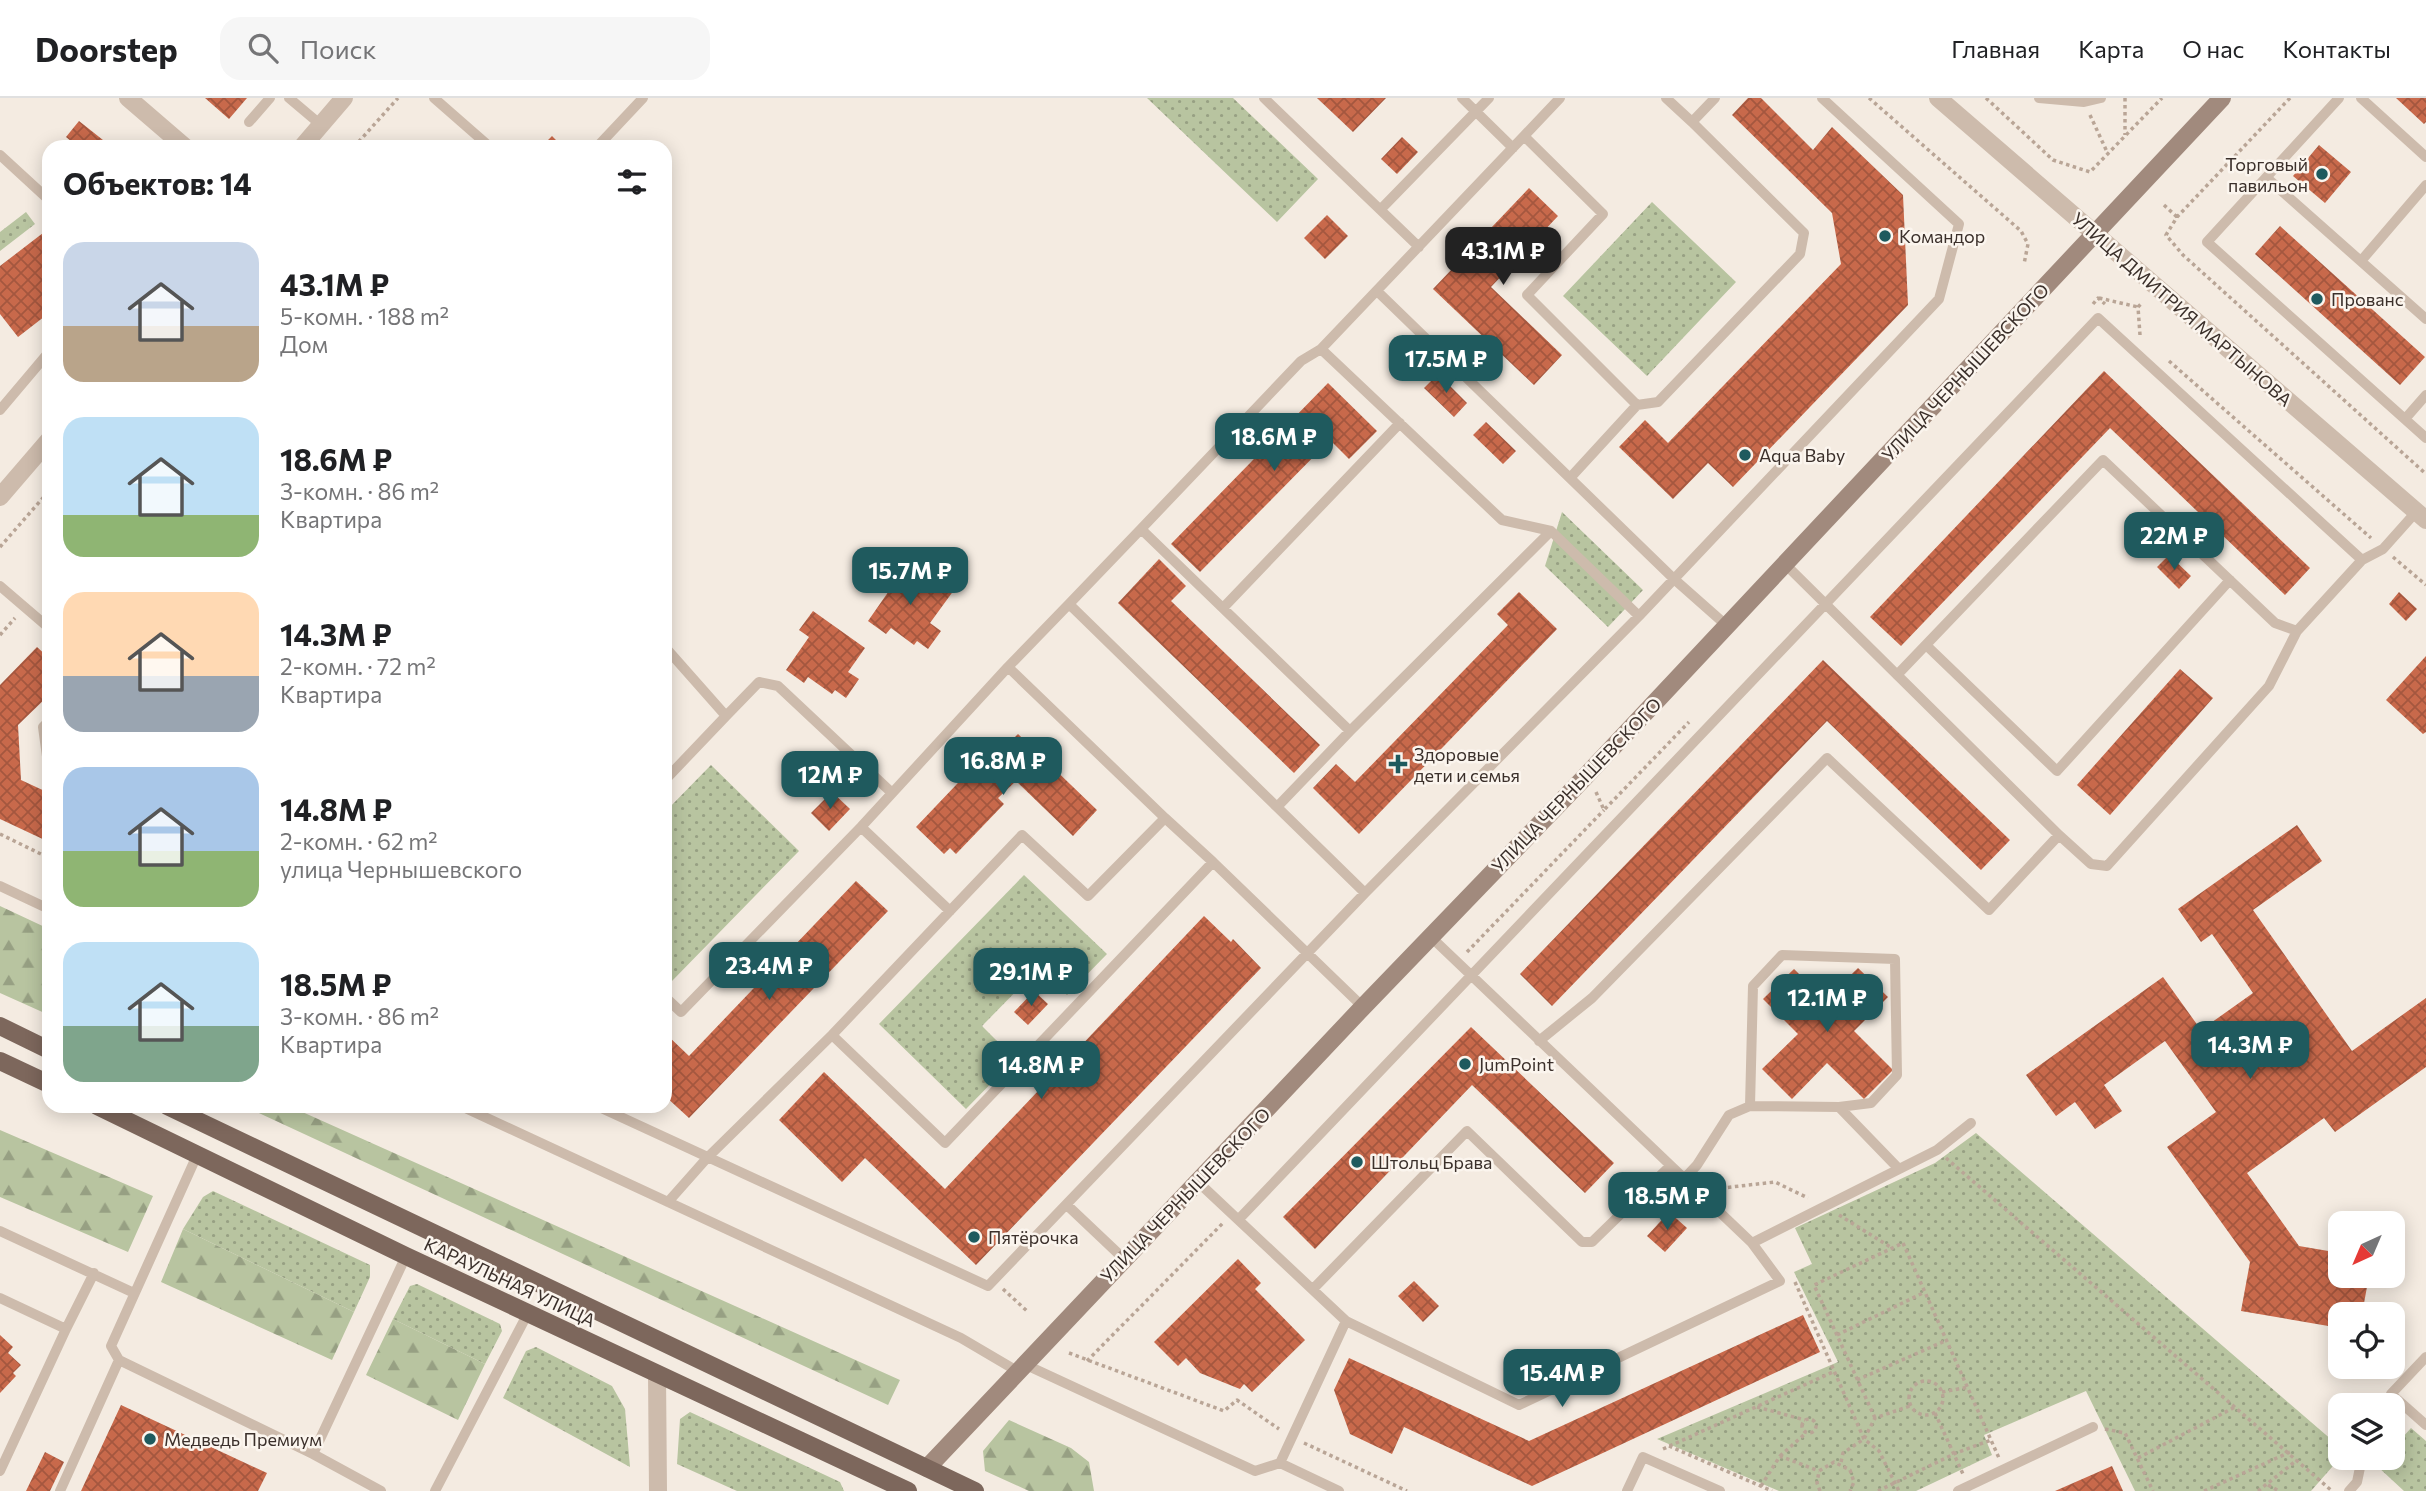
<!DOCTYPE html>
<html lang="ru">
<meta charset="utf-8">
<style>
body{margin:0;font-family:Commissioner,sans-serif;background:#f6f6f6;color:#202124;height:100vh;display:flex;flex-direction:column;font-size:26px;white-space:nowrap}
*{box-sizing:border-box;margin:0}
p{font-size:23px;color:#757577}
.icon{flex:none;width:38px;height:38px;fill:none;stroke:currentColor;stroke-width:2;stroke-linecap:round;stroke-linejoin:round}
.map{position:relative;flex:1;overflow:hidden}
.details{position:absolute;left:42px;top:42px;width:630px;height:973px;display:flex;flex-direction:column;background:#fff;border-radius:21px;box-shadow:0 4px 18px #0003}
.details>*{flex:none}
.needle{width:46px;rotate:224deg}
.controls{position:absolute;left:2328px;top:1113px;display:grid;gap:14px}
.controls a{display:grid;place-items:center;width:77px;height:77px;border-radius:14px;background:#fff;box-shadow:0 4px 18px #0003;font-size:35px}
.price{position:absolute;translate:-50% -60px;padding:0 16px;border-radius:14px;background:#1f5a5e;color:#fff;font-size:23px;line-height:46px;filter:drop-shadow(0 2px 4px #0008)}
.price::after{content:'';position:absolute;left:50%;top:42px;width:21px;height:16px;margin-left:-10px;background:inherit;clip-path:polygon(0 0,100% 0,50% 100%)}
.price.current{background:#222;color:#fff}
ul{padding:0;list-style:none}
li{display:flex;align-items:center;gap:21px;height:175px;padding:0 21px}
li span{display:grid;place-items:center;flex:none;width:196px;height:140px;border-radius:21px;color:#555}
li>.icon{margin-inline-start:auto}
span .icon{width:84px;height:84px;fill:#fffc;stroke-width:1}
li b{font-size:30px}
h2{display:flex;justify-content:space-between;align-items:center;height:84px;padding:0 21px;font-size:30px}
header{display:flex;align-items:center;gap:42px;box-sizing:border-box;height:98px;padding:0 35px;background:#fff;border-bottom:2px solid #e0e0e0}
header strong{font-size:33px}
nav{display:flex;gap:38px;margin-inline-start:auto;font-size:24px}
.search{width:490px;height:63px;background:#f6f6f6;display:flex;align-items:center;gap:18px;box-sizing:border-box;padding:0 24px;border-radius:21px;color:#757577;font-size:26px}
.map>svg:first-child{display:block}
</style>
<header>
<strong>Doorstep</strong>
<div class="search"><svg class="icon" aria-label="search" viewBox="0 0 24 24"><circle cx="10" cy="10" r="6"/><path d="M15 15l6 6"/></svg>Поиск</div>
<nav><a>Главная</a><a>Карта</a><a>О нас</a><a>Контакты</a></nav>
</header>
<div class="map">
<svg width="2426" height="1393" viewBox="0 0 2426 1393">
<defs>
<pattern id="grass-dots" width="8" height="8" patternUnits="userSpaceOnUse" patternTransform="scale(1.75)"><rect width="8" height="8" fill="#b8c4a0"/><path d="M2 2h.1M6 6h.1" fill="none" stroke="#97a083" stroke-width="1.8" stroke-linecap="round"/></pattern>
<pattern id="forest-firs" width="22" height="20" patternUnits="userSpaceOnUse" patternTransform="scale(1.75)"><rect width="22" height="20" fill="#b8c4a0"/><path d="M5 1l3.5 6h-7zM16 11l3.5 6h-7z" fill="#97a083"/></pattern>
<pattern id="building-cross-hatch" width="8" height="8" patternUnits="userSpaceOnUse" patternTransform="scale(1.75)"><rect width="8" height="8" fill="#c8694b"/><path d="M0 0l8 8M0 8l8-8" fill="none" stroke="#a4573f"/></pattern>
</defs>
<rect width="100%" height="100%" fill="#f4ebe1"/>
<!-- grass -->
<path fill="url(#grass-dots)" d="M1147,0H1233L1318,81L1277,124Z
M1652,104L1736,184L1647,278L1563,198Z
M26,114L35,126L0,153V134Z
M1562,414L1643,492L1608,529L1545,468Z
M711,667L799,753L672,883L665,876V714Z
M1024,777L1107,856L1067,897L1039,870L982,928L1015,961L966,1011L879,926Z
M1976,1035L2340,1349V1360L2311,1393H2135L2086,1293L1984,1337L1992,1357L1916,1393H1779L1657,1341L1838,1264L1794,1174L1812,1166L1795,1130L1935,1065Z
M213,1093L370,1167V1179L354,1214L183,1131L203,1099Z
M417,1186L500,1226L502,1233L485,1266L393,1221L410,1188Z
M536,1249L612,1288L625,1311L630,1369L503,1300L526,1253Z
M690,1314L840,1384L844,1393H737L677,1366L680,1321Z
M2411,1330L2426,1343V1393H2404L2377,1368L2384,1360H2392V1351Z"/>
<!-- forest -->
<path fill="url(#forest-firs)" d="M0,808L49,831V917L0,895Z
M244,1008H289L900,1282L888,1307Z
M0,1032L153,1098L128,1154L0,1099Z
M183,1131L354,1214L332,1262L161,1184Z
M393,1221L485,1266L458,1322L366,1277Z
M1009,1322L1071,1350L1089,1364L1094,1393H1029L985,1373L983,1353Z"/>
<!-- building -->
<path fill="url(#building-cross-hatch)" d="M205,0H247L229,21Z
M1317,0H1386L1353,34Z
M1748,0H1761L1813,52L1832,29L1903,97L1908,207L1733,389L1708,365L1673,401L1619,349L1645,322L1668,345L1841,166L1832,115L1732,17Z
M2396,0H2426V24L2424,26Z
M79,23L108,46L106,49H78L66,39Z
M552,38L563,49H541Z
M1402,39L1418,54L1397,76L1381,61Z
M2319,47L2351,74L2325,105L2293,78Z
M1529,90L1558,118L1491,189L1562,257L1534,287L1433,191Z
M1327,117L1348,138L1325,161L1304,140Z
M2280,128L2425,259L2400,287L2255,156Z
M43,135L49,143V215L18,239L0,216V168Z
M2104,273L2310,470L2285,497L2110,330L1901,548L1870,519Z
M1438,276L1467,305L1454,319L1424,290Z
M1328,285L1377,333L1349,361L1330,342L1200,474L1171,446Z
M1486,324L1516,353L1503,366L1473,337Z
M2169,457L2191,478L2179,491L2157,469Z
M1159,461L1186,488L1171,503L1320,647L1294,675L1118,505Z
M895,464L936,494L943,485L954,492L930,525L941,533L928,551L917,543L914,547L891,530L886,536L868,523L891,490L881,483Z
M1519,494L1557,531L1359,736L1313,690L1336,666L1355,684L1508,527L1497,516Z
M2399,494L2417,511L2406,523L2389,506Z
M813,513L865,550L848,574L859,581L846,600L835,592L832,596L808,579L804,585L786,572L809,539L799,532Z
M37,549L49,560V597L18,627L21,682L49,695V744L0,721V587Z
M2426,558V634L2423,636L2386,602Z
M1823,562L2010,742L1981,772L1827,623L1552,908L1520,876Z
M2180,571L2213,600L2110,717L2077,687Z
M1018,636L1097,712L1073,738L1016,683L998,700L1004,706L956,756L950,750L944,756L916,729L976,666L982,672Z
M832,694L850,711L829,733L811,715Z
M2297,727L2322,763L2253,812L2352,953L2426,900V969L2335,1034L2324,1020L2247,1075L2299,1148L2340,1155V1178H2369L2362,1216H2340V1230L2241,1213L2250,1164L2167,1049L2216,1014L2165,943L2104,987L2122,1013L2095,1031L2075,1004L2056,1018L2026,977L2163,879L2201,932L2253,895L2212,836L2201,844L2178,811Z
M856,783L888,813L689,1020L665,998V935L689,958Z
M1204,818L1231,844L1233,841L1261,870L976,1167L865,1060L842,1084L779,1022L824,974L945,1091Z
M1858,870L1888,899L1854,933L1893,972L1864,1001L1827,965L1792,1001L1762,971L1798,936L1763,901L1794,871L1825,902Z
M1034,893L1048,906L1028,927L1014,914Z
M1471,929L1614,1065L1585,1095L1472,987L1315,1151L1283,1119Z
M1669,1114L1687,1130L1665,1154L1647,1138Z
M1238,1161L1261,1185L1255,1191L1305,1242L1252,1294L1244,1286L1240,1291L1200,1275L1186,1260L1178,1268L1154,1244Z
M1414,1183L1439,1208L1423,1224L1398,1198Z
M1803,1217L1820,1254L1532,1388L1404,1329L1392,1356L1350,1336L1334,1292L1349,1260L1529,1343Z
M0,1237L13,1249L8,1255L21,1267L13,1275L16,1278L0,1295Z
M121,1307L267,1375L258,1393H81Z
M45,1354L64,1364L50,1393H26Z
M2112,1368L2123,1393H2055Z"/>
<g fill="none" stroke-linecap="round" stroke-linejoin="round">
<!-- path -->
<path stroke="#b9a596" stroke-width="3.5" stroke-dasharray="3.5 3.5" stroke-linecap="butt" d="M1869,0L2021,133L2028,146L2024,166
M1986,0L2053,62L2090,74L2162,0
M2125,0V37
M2290,0L2177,119L2166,137L2183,157L2426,376
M2090,17L2108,56
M354,49L398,0
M2164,107L2177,119
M2099,200L2138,209
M2093,206L2098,200L2105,206
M2140,237L2138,209L2142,205
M2169,263L2371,440
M0,449L49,393
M2393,459L2426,487
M0,537L15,520
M1596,694L1604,712L1689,624
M0,736L49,760
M1467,854L1604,712
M1946,1060L2332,1393
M1714,1091L1775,1084L1808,1100
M1839,1117L1892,1150
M1903,1145L1999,1360
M1795,1184L1864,1341L1879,1353L1899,1393
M1003,1191L1027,1213
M1837,1237L1925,1194
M1069,1255L1224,1313L1237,1302L1279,1331
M1087,1263L1223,1125
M1857,1282L1947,1242
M1909 1300a17 17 0 1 1 34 0a17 17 0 1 1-34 0Z
M1942,1294L1969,1289
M1757,1309L1805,1322
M1935,1315L1963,1376
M1875,1320L1814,1187L1903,1145
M1802 1328a7 7 0 1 1 14 0a7 7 0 1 1-14 0Z
M2105,1331L2125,1335L2153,1393
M1304,1345L1407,1393
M1669,1348L1772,1393
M1663,1351L1833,1274
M1780,1358L1806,1335
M2138,1360L2235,1309
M1841,1364L1843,1355L1864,1341L1875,1320L1910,1308
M2268,1387L2279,1393
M1761,1388L1780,1358L1819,1373
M1820,1393L1817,1385L1819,1373L1834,1364L1850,1372L1854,1384L1850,1393
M1878,1393L1956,1355L1991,1342
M2204,1393L2290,1354
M2258,1393L2297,1362"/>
<!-- service -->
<path stroke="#cdbbac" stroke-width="10" d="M289,0L321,27
M434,0L490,49
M1264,0L1419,149
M1462,0L1513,50
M1666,0L1692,24
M2039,0L2084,4L2101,0
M2339,0L2207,144L2426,340
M2361,0L2426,59
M249,24L270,0
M1524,38L1560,0
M597,49L643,0
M0,57L49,102
M2267,80L2426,221
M1381,111L1489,0
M2361,163L2426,87
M1377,193L1674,481L1726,527
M1321,251L1301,263L1141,431L1350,633L1551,433
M1637,307L1527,197L1603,116L1524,38L1321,251L1502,422L1551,433L1639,518L1939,201L1959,126L1822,0
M0,312L49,254
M2405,321L2426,297
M1570,380L1637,307L1658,304L1800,156L1804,135L1692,24L1715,0
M1141,431L1069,506L1277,709L1350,633
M1785,466L2059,737L2091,766L2107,768L2269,588L2297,533L2362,462L2383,451L2416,414
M0,488L49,530
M1223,510L1400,325
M1926,547L2057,673L2230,482
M665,549L726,618L665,682
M1008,569L1069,506
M1897,577L2103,362L2275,525L2297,533
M726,618L759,584L778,588L891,694
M49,623L43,629L49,673
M1277,709L1365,795L1639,518
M1165,720L1213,764
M861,729L950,813
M0,788L49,811
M665,899L681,914L861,729L1008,569L1165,720L1088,798L1022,737L832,937L707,1060L668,1104
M832,937L945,1045L1213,764L1363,909
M1539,943L1592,900L1827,660L1989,812L2059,737
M461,1008L961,1240L1017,1273
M597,1008L988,1188L1365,795
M1839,1009L1898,1070
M1683,1082L1697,1067L1729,1017L1750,1008L1839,1009L1871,1005L1897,977L1895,861L1782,857L1753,888L1750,1008
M1198,1084L1346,1223
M1068,1108L1124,1161
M1239,1121L2098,220L2362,462
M0,1133L134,1195
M1752,1145L1937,1052L1971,1025
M1313,1191L1467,1033L1582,1144H1592L1669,1069
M0,1200L66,1231L0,1373
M66,1231L94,1175
M119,1262L313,1356L381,1393
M1024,1266L1255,1373L1280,1365L1339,1393
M2391,1296L2426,1259
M2391,1296L2426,1327
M2392,1318L2403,1307L2399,1303
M313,1356L406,1158
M1280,1365L1346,1223L1519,1307L1780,1183L1752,1145L1431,839
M60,1393L119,1262L111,1248L198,1055
M435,1393L528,1215
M1627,1393L1643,1359L1720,1393
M1958,1393L2093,1329
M2349,1393L2357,1384L2362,1360"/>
<!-- minor -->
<path stroke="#cdbbac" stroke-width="18" d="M128,0L185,49
M657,1276L658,1393"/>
<!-- tertiary -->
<path stroke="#cdbbac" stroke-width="18" d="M1938,0L2426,422
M302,49L344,0
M0,399L49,342"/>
<!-- secondary -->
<path stroke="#a18a7d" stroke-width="18" d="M927,1370L1363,909L1583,681L2222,0"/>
<!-- primary -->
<path stroke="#7d675c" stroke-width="18" d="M0,928L49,952
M0,963L49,986
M97,1008L406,1158L908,1393
M167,1008L975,1393"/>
</g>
<!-- markers -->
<g fill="#1f5a5e" stroke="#fbf5ee" stroke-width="2.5">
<circle cx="2322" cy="76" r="7"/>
<circle cx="1885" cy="138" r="7"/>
<circle cx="2317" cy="201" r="7"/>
<circle cx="1745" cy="357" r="7"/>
<path d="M1394.5 655.5h7v7h7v7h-7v7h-7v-7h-7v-7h7z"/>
<circle cx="1465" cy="966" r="7"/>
<circle cx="1357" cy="1064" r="7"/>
<circle cx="974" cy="1139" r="7"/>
<circle cx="150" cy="1341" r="7"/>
</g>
<g text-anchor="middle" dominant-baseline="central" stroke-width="5" stroke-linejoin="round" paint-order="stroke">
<!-- poi labels -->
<g font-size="18" fill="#3b302b" stroke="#fbf5ee" text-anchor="start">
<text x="2308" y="66" text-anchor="end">Торговый<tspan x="2308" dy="21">павильон</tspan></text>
<text x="1899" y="138">Командор</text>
<text x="2331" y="201">Прованс</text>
<text x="1759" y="357">Aqua Baby</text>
<text x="1414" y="656">Здоровые<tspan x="1414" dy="21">дети и семья</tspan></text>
<text x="1479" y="966">JumPoint</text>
<text x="1371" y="1064">Штольц Брава</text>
<text x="988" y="1139">Пятёрочка</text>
<text x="164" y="1341">Медведь Премиум</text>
</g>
<!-- street labels -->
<g font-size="18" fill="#3b302b" stroke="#fbf5ee">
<text transform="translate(2182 211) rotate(41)">УЛИЦА ДМИТРИЯ МАРТЫНОВА</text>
<text transform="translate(1965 274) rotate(-47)">УЛИЦА ЧЕРНЫШЕВСКОГО</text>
<text transform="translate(1576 687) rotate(-46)">УЛИЦА ЧЕРНЫШЕВСКОГО</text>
<text transform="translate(1185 1097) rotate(-46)">УЛИЦА ЧЕРНЫШЕВСКОГО</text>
<text transform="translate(510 1184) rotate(25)">КАРАУЛЬНАЯ УЛИЦА</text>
</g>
</g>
</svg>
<div class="controls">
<a><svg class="needle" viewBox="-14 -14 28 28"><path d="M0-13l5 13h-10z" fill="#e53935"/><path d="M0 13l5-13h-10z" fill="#757577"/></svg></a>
<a><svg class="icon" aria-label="locate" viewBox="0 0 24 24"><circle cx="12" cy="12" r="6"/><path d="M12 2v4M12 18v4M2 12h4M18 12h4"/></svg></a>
<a><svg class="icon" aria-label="layers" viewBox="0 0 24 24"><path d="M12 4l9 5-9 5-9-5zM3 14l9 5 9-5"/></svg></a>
</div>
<b class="price current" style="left:1503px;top:189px">43.1M ₽</b>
<b class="price" style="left:1446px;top:297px">17.5M ₽</b>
<b class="price" style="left:1274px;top:375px">18.6M ₽</b>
<b class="price" style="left:2174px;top:474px">22M ₽</b>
<b class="price" style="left:910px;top:509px">15.7M ₽</b>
<b class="price" style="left:1003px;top:699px">16.8M ₽</b>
<b class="price" style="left:830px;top:713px">12M ₽</b>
<b class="price" style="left:769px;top:904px">23.4M ₽</b>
<b class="price" style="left:1031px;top:910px">29.1M ₽</b>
<b class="price" style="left:1827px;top:936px">12.1M ₽</b>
<b class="price" style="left:2250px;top:983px">14.3M ₽</b>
<b class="price" style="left:1041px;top:1003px">14.8M ₽</b>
<b class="price" style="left:1667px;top:1134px">18.5M ₽</b>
<b class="price" style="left:1562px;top:1311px">15.4M ₽</b>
<section class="details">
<h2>Объектов: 14<svg class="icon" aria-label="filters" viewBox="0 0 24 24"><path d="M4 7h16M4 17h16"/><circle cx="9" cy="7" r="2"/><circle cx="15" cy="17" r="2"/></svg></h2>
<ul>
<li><span style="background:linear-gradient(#c9d6e8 60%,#b9a48a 0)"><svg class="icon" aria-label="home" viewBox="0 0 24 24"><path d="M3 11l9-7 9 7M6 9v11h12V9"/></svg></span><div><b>43.1M ₽</b><p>5-комн. · 188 m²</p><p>Дом</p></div></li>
<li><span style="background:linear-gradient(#bfe0f5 70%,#8fb573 0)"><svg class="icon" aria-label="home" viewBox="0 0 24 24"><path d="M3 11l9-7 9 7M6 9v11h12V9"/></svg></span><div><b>18.6M ₽</b><p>3-комн. · 86 m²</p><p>Квартира</p></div></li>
<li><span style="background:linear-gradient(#ffd9b3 60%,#9aa5b1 0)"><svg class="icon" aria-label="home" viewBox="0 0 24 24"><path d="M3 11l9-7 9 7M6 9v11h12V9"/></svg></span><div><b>14.3M ₽</b><p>2-комн. · 72 m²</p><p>Квартира</p></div></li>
<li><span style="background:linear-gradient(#a9c7e8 60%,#8fb573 0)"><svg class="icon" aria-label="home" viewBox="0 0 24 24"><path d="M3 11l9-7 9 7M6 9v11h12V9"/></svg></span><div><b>14.8M ₽</b><p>2-комн. · 62 m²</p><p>улица Чернышевского</p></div></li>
<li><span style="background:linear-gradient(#bfe0f5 60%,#7fa58c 0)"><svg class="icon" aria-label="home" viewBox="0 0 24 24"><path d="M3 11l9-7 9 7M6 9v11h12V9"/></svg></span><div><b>18.5M ₽</b><p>3-комн. · 86 m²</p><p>Квартира</p></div></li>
</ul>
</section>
</div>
